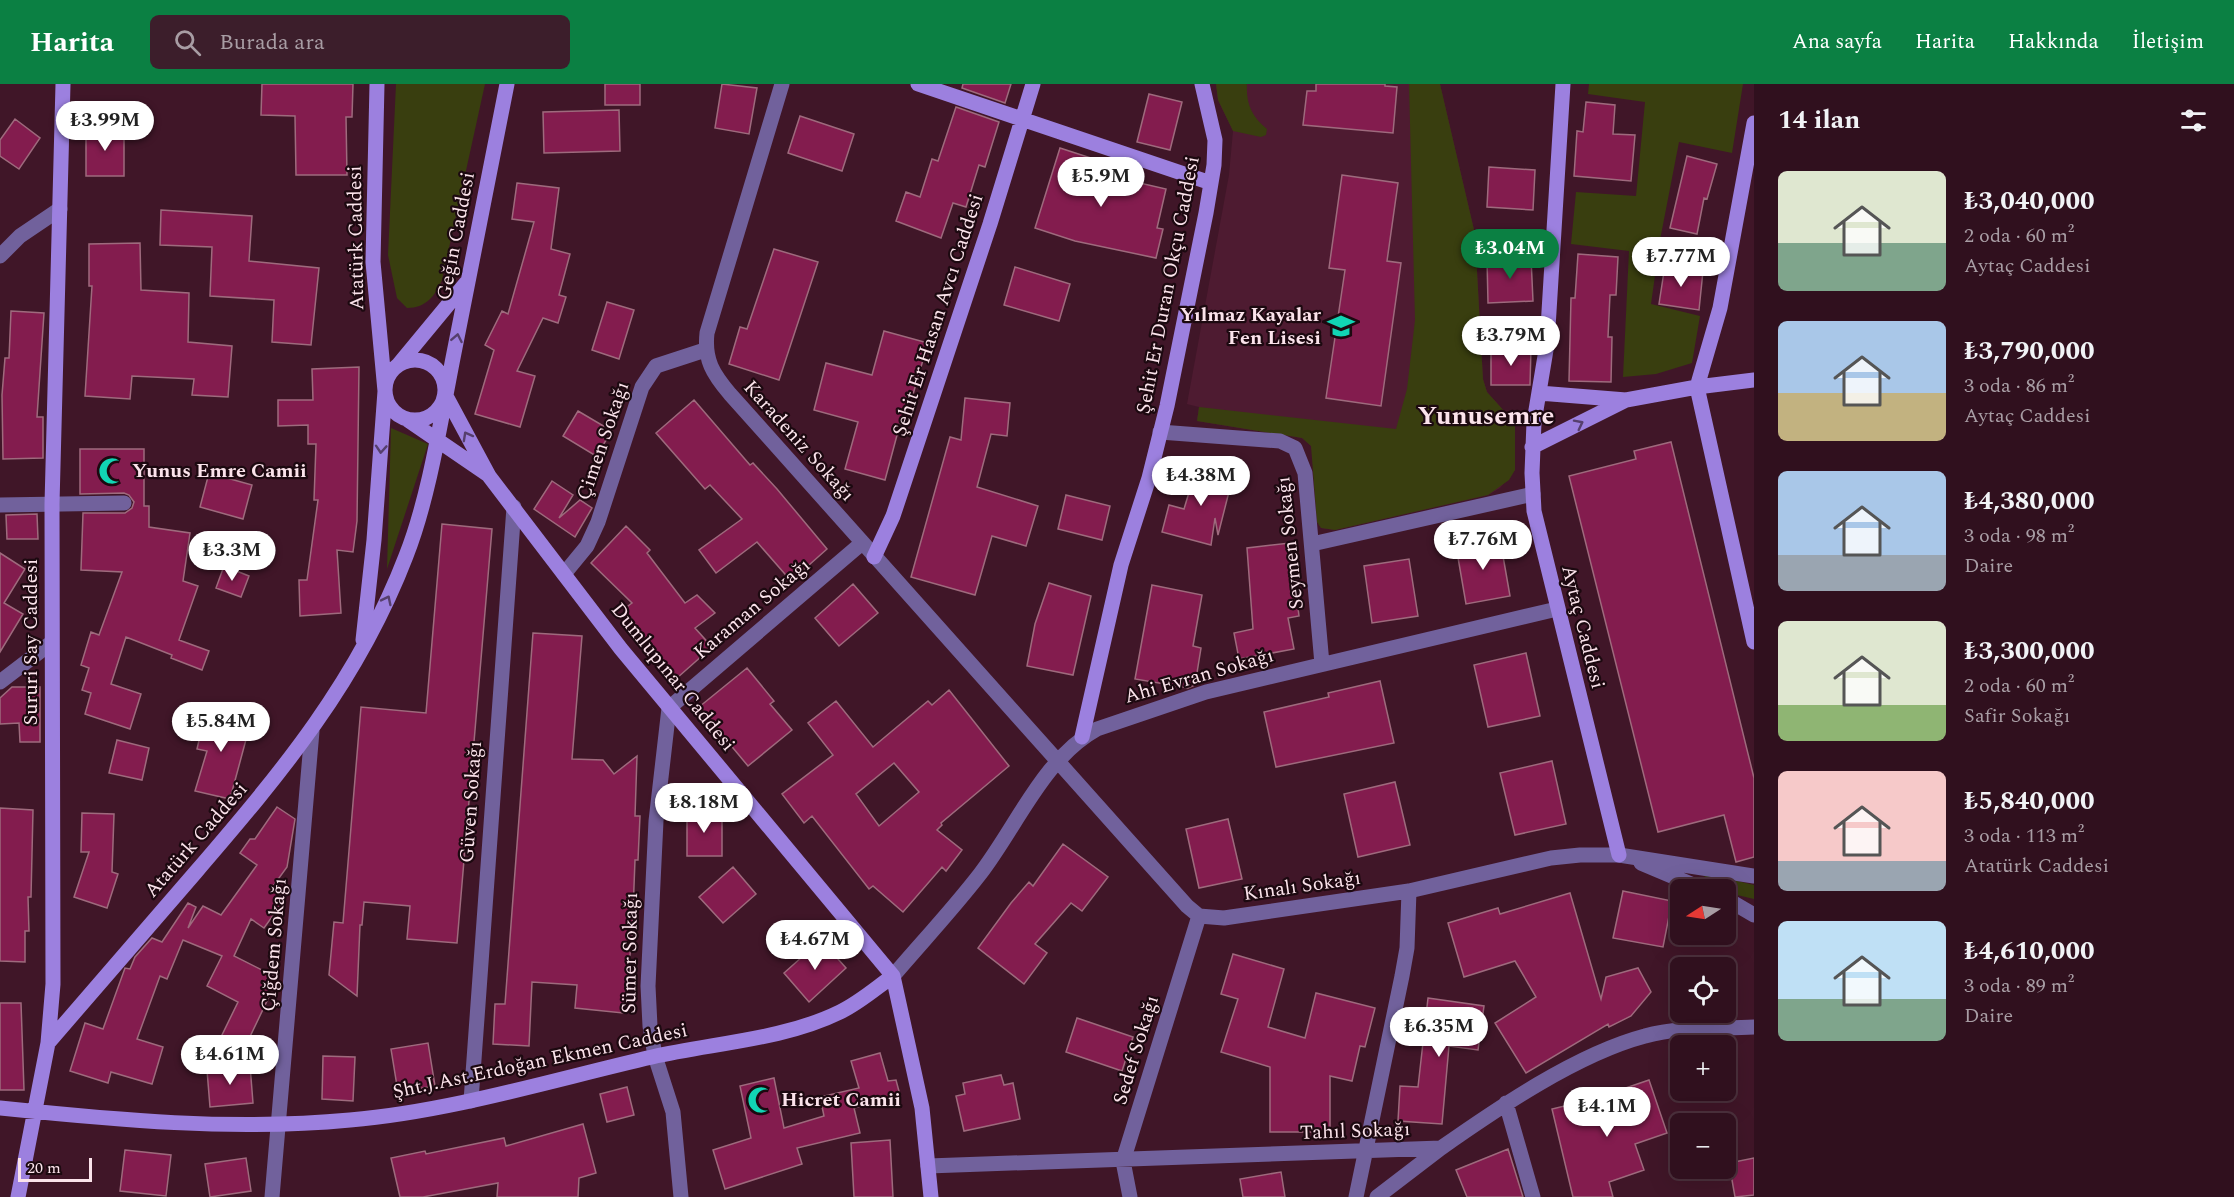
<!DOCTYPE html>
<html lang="tr">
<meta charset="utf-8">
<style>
body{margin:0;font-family:Spectral,serif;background:#3c1e2b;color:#f1f3f6;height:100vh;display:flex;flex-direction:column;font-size:22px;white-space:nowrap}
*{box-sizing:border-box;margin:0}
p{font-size:20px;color:#a89da4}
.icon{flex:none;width:33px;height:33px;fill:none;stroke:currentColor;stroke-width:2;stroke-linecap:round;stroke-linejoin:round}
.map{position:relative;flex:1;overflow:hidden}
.details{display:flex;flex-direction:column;background:#30101e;width:480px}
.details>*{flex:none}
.needle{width:39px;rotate:258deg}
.buttons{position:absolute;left:1670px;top:795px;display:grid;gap:12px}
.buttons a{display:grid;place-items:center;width:66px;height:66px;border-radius:9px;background:#30101e;box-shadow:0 6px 24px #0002,0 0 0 2px #4b303c;font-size:30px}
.scale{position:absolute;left:18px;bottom:15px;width:74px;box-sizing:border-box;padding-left:6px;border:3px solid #fbe3eb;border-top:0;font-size:16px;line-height:21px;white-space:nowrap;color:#fbe3eb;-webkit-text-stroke:4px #1c0910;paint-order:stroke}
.price{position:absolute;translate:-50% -51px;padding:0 14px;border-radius:21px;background:#fff;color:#222;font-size:20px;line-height:39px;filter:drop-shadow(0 2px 3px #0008)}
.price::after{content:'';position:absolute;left:50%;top:36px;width:18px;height:14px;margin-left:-9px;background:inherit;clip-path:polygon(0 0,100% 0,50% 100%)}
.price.on{background:#0b8043;color:#fff}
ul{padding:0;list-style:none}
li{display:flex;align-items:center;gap:18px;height:150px;padding:0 24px}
li span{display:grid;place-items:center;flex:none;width:168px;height:120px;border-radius:9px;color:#555}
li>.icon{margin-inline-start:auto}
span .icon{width:72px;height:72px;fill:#fffc;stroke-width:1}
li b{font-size:26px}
h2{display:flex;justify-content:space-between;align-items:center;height:72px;padding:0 24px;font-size:26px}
header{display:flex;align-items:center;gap:36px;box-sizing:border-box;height:84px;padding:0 30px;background:#0b8043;color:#fff}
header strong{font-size:28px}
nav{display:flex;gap:33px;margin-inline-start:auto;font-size:21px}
.search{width:420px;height:54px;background:#3c1e2b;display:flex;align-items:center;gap:15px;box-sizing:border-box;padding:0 21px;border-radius:9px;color:#a89da4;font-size:22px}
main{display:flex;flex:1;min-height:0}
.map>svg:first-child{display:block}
</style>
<header>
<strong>Harita</strong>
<div class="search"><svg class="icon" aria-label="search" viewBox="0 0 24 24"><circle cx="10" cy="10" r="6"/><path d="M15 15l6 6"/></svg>Burada ara</div>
<nav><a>Ana sayfa</a><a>Harita</a><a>Hakkında</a><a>İletişim</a></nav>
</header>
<main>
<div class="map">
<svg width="1754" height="1113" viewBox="0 0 1754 1113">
<rect width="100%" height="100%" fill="#401628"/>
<!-- built -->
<path fill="#4e1b31" d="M1216,0H1440L1475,150L1483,295L1487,308L1515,339V386L1500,404L1488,411L1335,446L1321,444L1317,438L1312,368L1311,362L1302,354L1197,337L1199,323L1187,320L1229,91L1233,47L1218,16Z"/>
<!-- green -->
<path fill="#393e0f" d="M396,0H485L442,196C435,212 426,224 407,224L397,214L388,171Z
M1216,0H1247C1246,19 1251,32 1267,45L1266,51L1261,53L1233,47L1218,16Z
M1409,0H1440L1475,150L1483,295L1487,308L1515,339V386L1509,396L1488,411L1335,446L1321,444L1317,438L1311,362L1302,354L1197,337L1199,323L1396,345L1407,305L1415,236Z
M1589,0H1743L1732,69L1679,58L1660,156L1651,220L1700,232L1692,279L1656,290L1623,293L1629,167L1571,160L1576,108L1636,112L1645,18L1588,10Z
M391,344L428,360L387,485Z
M1695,787L1754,801V815L1737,811Z"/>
<!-- building -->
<path fill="#831c4e" stroke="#9e6a7d" stroke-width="1.5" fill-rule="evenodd" d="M262,0H353L352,33H346L347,91H296L295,32L261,31Z
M605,0H640V21H605Z
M722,0L757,4L749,50L715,44Z
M963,0H1011L1005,19L962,4Z
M1316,0H1385V2L1397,3L1393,49L1303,41L1307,7H1316Z
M1149,10L1182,18L1170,66L1137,58Z
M1586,18L1615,21L1613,50L1635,51L1631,97L1574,92L1577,47L1583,48Z
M956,23L999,38L985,83L979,81L966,123L953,119L941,154L896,137L906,108L920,113L932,75L938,77Z
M619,26L620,67L544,69L543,28Z
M800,32L854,50L842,87L788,69Z
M15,35L40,54L19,85L0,72V56Z
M86,45H124V92H86Z
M1060,64L1100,77L1096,89L1166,105L1157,144L1163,145L1156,174L1075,157L1035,144Z
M1687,72L1717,80L1707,115L1704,114L1697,150L1670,144Z
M1489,83L1535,86L1533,126L1487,123Z
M1342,91L1398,99L1387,177L1401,179L1381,322L1326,314L1345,186L1329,184Z
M517,99L559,104L551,165L570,170L559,211L566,213L558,239L543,234L517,287L535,292L520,343L475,330L494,266L485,261L502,227L508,230L534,138L512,135Z
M161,126L252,132L249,177L319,184L311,261L272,258L274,216L210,212L212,163L160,161Z
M140,159L141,206L189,209L188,258L232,262L228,313L192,311L194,295L132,292L130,315L85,312L92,202H89V160Z
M774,165L818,178L779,296L729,280L740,243L747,245Z
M1578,170L1618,173L1616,211H1610L1608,253H1612L1611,298L1569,297L1571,214H1575Z
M1531,174L1533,217L1488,219L1487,175Z
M1665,181L1703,187L1699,226L1659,220Z
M1015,183L1070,200L1059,237L1004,221Z
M607,218L634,226L619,275L592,266Z
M11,227L44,229L37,333H43V374L3,375L2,311L5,274H9Z
M884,247L928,259L904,341L900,340L885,396L845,385L858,338L814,326L826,279L872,291Z
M1531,264L1530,301H1491V265Z
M359,283L357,437L353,468L337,466L341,529L300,532L299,496H307L318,416H314L316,360H308V341L278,342V316H313L312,285Z
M965,314L1010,319L1007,352L991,350L977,403L1038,422L1026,462L992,452L975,511L911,493L950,353L961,356Z
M694,316L750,381L753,379L777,405L827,465L791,497L757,458L716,489L699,466L742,435L710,401L705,405L656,349Z
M578,327L612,347L596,372L563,352Z
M1671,358L1754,694V773L1736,778L1724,731L1658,748L1569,392L1636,375L1634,367Z
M80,365H144V422H149V443L190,449L183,497L198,502L179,556L209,567L202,586L171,574L172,571L126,553L111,600L141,610L130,645L85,630L91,609L82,606L89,584L81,581L91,548L99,551L122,488L81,486L83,429H125L132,424L134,418L129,411L124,409L80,410Z
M1197,382L1233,392L1218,451L1215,434L1211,461L1162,448L1169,421L1184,425Z
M209,389L252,401L243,435L200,423Z
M552,397L573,411L559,434L580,416L592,424L575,453L534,425Z
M1066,411L1110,422L1102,456L1058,445Z
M37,430L38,455H7L6,431Z
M442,440L492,445L457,859L407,855L410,822L364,818L362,841H360L357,912L329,891L334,838L343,839L361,623L426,629Z
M626,442L650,466L647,469L685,519L697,511L715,529L695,544L712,563L677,594L656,570L624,525L632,519L591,479Z
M1500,455L1510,512L1466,520L1456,462Z
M1290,459L1299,532L1288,534L1294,565L1239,575L1234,549L1253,545L1247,464Z
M0,469L25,485L4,519L23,530L0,568Z
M1409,475L1418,532L1372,539L1364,482Z
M224,482L249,492L241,513L216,504Z
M1049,499L1091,512L1073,591L1027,582L1035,540Z
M853,500L878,529L839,562L815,534Z
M1152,501L1202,511L1193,562L1201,564L1195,601L1188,604L1135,595Z
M533,549L582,552L572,675L603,676L614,690L637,672L635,732H640L638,776H635L632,854L623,929L575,924L577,901L532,898L529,962L493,960L495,920H505Z
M1526,569L1540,632L1488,643L1474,581Z
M747,584L774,617L770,620L792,646L748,682L699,623Z
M1380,597L1394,659L1276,683L1264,628L1329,613L1328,609Z
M12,603H40V658H20L19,639L0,640V614Z
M949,606L1009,682L941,739L942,741L937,746L962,766L946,787L942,783L903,828L873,802L869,805L812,732L804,739L782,710L833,671L808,639L836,617L873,663L928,617L932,621ZM894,679L919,708L879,742L856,710Z
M206,627L251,637L230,715L195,707L207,667L197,665Z
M117,656L149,664L142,696L109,689Z
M1552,677L1566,740L1515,751L1500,689Z
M1395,698L1410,761L1358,773L1344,710Z
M277,723L295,735L287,783L271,805L285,815L264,844L251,835L234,872L278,894L245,963L222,951L238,918L207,902L222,872L183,856L167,895L160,892L137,955L163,963L152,1000L111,988L108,999L70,987L85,939L103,945L125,884L130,885L135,873L152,854L162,858L188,819L196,823L188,844L203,822L221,831L257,781L240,769L250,755H255Z
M0,724L33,726L31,813H28L29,847H25V878L0,877Z
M82,729L114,730L112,788L118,790L107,824L74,813L89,768H81Z
M687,729H722V772H687Z
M1228,735L1242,795L1199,804L1186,745Z
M1063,760L1108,793L1082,827L1071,819L1035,860L1047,869L1024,900L978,864L1011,819L1029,798L1033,802Z
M733,783L756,810L723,839L699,813Z
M1623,807L1672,817L1663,863L1613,854Z
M1570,809L1601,915L1606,893L1638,884L1651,908L1631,932L1609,943L1608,940L1526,989L1495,939L1536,913L1515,877L1464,893L1448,839L1498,824L1500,830Z
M821,856L846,884L809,918L784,889Z
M1233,870L1284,885L1268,943L1305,954L1316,909L1375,924L1365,963L1360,962L1352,997L1330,992V1048H1270V983L1221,968L1238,915L1221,910Z
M1428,914L1484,922L1478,966L1449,962L1442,1040L1398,1037L1400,1002L1418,1003Z
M0,919H21L24,1006H0Z
M1077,934L1133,953L1122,987L1066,968Z
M428,959L435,1002L398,1008L391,965Z
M880,969L888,997L896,996L900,1011L854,1024L860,1049L797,1064L802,1080L725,1105L713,1066L751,1054L740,1002L774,994L784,1044L824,1032L820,1013L859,1004L851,977Z
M323,972L355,973L353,1017L322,1015Z
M250,981L253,1019L210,1023L207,986Z
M1001,991L1004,1001L1013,999L1020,1035L964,1047L956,1012L965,1010L963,999Z
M1649,996L1667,1049L1635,1060L1644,1086L1609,1098L1613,1113H1573L1552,1025L1618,1009L1617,1007Z
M627,1003L634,1031L607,1038L600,1010Z
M583,1040L596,1089L579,1094L578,1113H497L498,1099L423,1113H400L391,1074L425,1067L426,1070L504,1054L506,1062Z
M890,1056L893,1113H854L851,1059Z
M1508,1065L1523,1113H1467L1456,1086Z
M125,1066L171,1071L166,1112L120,1107Z
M246,1074L251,1107L210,1113L205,1080Z
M1754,1074V1111L1735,1113L1729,1079Z
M1281,1088L1285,1113H1243L1240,1095Z"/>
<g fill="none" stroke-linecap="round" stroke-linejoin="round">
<!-- street -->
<path stroke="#71619c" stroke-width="15" d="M782,0L707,249C704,276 713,290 730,310L1187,822L1199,832L1224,834L1409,807L1551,774L1580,771H1619L1754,792
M0,172L20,152L60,125
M1160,348L1280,357L1295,364L1305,389L1322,580
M0,421L124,419
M1312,460L1533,410
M564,490L587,462L598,438L642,303L656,282L705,266
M0,598L51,559
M1641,779L1705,806
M1725,814L1754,831
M893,892C922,858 953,825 980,790C1017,742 1043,675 1097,645L1206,608L1557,525
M471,1017L514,423
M1506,1019L1533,1113
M928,1082L1441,1064C1498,1024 1577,970 1645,952C1679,942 1719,945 1754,943
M272,1113L312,647
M681,1113L673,1028L655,972L650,942L648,902L656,737L669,624L862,459
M1130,1113L1123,1077L1199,832
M1356,1113L1402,892L1407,864L1409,807
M1377,1113L1441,1064"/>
<!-- secondary -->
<path stroke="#9c80df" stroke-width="15" d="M918,0L1211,99
M1563,0L1547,260L1534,338L1532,389L1534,427L1619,771
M1754,39L1720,224L1697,303L1754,558
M385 306a30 30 0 1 1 60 0a30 30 0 1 1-60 0Z
M399,280L466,199
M1539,309L1626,316L1697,303L1754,296
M446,312L489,392L621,565L893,892L922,1024L931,1113
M408,336L487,390
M1532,363L1626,316
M874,473L893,432L990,140L1033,0
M363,556L374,456L385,307L373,178L377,0
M1082,653L1121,481L1149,394L1167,322L1206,129L1214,81L1215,56L1202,0
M48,959C97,902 146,845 195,789C282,688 358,597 406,472C429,414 441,335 453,274C471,183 489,91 507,0
M0,1024C116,1036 233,1047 350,1036C452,1027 552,996 652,973C713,959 783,956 840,928C859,919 876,904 893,892
M18,1113L48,959L53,900L52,420L63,0"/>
</g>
<!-- one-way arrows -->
<defs><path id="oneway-chevron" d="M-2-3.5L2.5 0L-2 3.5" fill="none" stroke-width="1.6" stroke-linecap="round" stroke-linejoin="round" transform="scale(1.5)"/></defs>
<g stroke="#563f6d">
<use href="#oneway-chevron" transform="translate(457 254) rotate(-79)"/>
<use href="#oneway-chevron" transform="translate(1579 340) rotate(-27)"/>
<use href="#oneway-chevron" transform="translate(467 352) rotate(-119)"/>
<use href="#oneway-chevron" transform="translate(381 365) rotate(94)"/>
<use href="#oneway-chevron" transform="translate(387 516) rotate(-64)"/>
</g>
<!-- icons -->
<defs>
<symbol id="school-bare" viewBox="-9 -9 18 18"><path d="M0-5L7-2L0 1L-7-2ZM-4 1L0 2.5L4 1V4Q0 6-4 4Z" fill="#11d5b4" stroke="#1c0910" stroke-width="2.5" paint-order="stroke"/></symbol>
<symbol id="mosque-bare" viewBox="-9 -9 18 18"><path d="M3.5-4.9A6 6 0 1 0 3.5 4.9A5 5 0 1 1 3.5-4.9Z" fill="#11d5b4" stroke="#1c0910" stroke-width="2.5" paint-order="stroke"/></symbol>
</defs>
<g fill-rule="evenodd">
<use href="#school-bare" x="1322" y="223" width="38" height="38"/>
<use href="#mosque-bare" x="93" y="368" width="38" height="38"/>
<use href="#mosque-bare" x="742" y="997" width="38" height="38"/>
</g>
<g text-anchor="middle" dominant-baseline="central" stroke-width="4.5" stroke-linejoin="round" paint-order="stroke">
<!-- street labels -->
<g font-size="20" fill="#fbe3eb" stroke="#1c0910">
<text transform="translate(456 152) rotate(-79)">Geğin Caddesi</text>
<text transform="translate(356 154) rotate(-91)">Atatürk Caddesi</text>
<text transform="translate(1168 201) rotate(-79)">Şehit Er Duran Okçu Caddesi</text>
<text transform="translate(938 231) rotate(-72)">Şehit Er Hasan Avcı Caddesi</text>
<text transform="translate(603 357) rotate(-71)">Çimen Sokağı</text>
<text transform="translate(799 357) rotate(48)">Karadeniz Sokağı</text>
<text transform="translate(1290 459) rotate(-96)">Seymen Sokağı</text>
<text transform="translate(752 525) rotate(-40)">Karaman Sokağı</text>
<text transform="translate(1583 543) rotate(76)">Aytaç Caddesi</text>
<text transform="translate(31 558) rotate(-90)">Sururi Say Caddesi</text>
<text transform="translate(1199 592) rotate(-16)">Ahi Evran Sokağı</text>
<text transform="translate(673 593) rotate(51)">Dumlupınar Caddesi</text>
<text transform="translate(471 718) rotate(-86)">Güven Sokağı</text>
<text transform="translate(196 756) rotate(-49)">Atatürk Caddesi</text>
<text transform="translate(1302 802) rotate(-8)">Kınalı Sokağı</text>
<text transform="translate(274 861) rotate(-85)">Çiğdem Sokağı</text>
<text transform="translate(630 869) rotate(-89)">Sümer Sokağı</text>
<text transform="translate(1136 966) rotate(-73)">Sedef Sokağı</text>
<text transform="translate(540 977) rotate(-12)">Şht.J.Ast.Erdoğan Ekmen Caddesi</text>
<text transform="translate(1355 1047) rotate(-2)">Tahıl Sokağı</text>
</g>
<!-- poi labels -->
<g font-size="20" font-weight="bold" fill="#fbe3eb" stroke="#1c0910" text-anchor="start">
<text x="1321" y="231" text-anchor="end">Yılmaz Kayalar<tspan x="1321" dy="23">Fen Lisesi</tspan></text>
<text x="132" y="387">Yunus Emre Camii</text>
<text x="781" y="1016">Hicret Camii</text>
</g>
<!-- district labels -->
<g font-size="26" font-weight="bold" fill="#fbe3eb" stroke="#1c0910">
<text x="1486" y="332">Yunusemre</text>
</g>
</g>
</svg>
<div class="buttons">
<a><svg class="needle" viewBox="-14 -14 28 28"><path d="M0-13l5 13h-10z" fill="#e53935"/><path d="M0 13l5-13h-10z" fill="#a89da4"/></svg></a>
<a><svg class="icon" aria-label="locate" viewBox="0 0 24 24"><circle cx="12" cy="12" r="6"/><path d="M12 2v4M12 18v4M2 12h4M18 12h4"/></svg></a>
<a>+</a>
<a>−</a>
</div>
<div class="scale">20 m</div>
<b class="price" style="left:105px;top:68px">₺3.99M</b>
<b class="price" style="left:1101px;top:124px">₺5.9M</b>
<b class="price on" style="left:1510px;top:196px">₺3.04M</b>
<b class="price" style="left:1681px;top:204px">₺7.77M</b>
<b class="price" style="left:1511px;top:283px">₺3.79M</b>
<b class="price" style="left:1201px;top:423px">₺4.38M</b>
<b class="price" style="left:1483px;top:487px">₺7.76M</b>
<b class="price" style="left:232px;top:498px">₺3.3M</b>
<b class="price" style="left:221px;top:669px">₺5.84M</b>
<b class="price" style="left:704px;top:750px">₺8.18M</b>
<b class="price" style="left:815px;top:887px">₺4.67M</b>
<b class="price" style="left:1439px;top:974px">₺6.35M</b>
<b class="price" style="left:230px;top:1002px">₺4.61M</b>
<b class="price" style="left:1607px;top:1054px">₺4.1M</b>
</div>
<section class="details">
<h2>14 ilan<svg class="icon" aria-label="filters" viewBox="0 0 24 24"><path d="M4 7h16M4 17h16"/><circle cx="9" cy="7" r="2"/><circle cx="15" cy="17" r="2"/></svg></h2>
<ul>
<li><span style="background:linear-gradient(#dfe7d0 60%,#7fa58c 0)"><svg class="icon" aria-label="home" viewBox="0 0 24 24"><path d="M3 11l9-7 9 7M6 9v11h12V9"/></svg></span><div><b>₺3,040,000</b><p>2 oda · 60 m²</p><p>Aytaç Caddesi</p></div></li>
<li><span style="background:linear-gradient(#a9c7e8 60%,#c2b280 0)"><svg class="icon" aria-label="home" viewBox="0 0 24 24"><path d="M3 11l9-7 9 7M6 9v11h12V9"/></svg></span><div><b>₺3,790,000</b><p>3 oda · 86 m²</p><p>Aytaç Caddesi</p></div></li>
<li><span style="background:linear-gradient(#a9c7e8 70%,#9aa5b1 0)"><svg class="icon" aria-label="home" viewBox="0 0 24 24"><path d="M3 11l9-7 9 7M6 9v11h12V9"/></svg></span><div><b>₺4,380,000</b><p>3 oda · 98 m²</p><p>Daire</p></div></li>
<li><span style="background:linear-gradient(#dfe7d0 70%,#8fb573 0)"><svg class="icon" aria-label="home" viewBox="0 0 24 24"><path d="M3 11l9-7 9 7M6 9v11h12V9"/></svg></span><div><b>₺3,300,000</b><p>2 oda · 60 m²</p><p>Safir Sokağı</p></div></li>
<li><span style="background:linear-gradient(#f6c9c9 75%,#9aa5b1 0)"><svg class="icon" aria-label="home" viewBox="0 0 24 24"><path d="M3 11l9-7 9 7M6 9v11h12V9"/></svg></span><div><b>₺5,840,000</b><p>3 oda · 113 m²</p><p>Atatürk Caddesi</p></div></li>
<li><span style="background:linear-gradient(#bfe0f5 65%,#7fa58c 0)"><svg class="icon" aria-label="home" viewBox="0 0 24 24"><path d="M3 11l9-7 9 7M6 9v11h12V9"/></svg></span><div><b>₺4,610,000</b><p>3 oda · 89 m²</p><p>Daire</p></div></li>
</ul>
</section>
</main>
